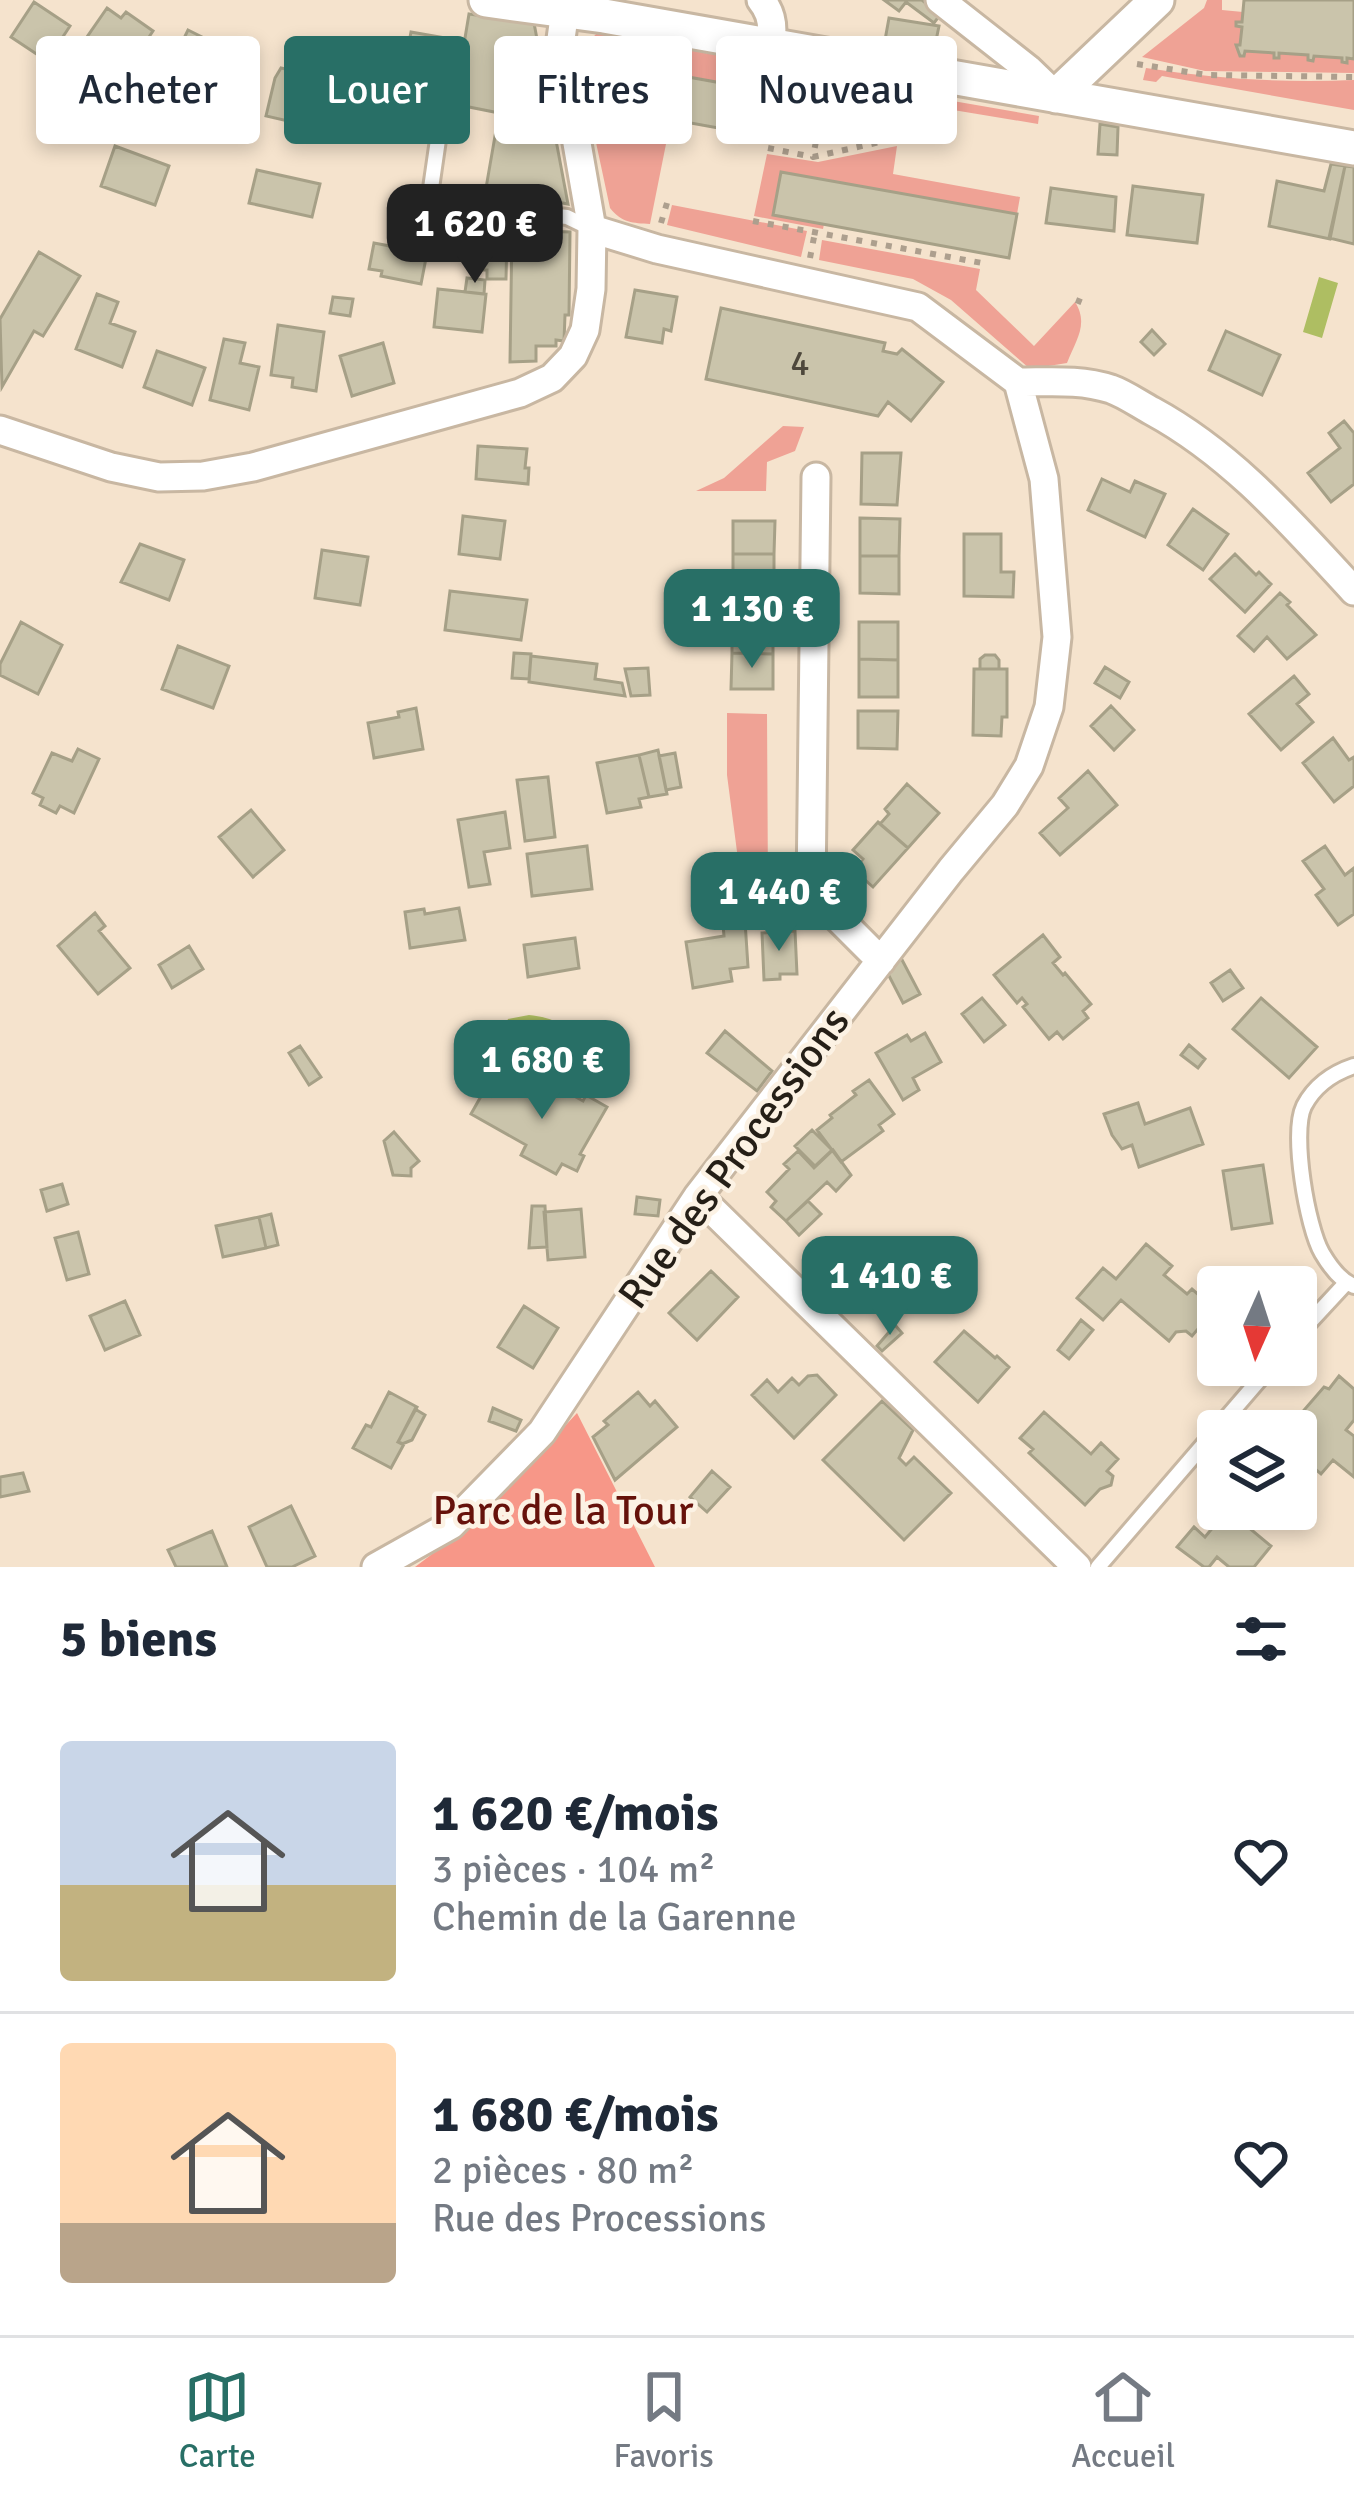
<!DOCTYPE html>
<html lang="fr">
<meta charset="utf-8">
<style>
body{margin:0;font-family:Signika,sans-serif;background:#f2f2f3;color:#1f2937;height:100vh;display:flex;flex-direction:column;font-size:45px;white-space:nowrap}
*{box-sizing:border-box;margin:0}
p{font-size:39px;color:#747a83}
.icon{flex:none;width:66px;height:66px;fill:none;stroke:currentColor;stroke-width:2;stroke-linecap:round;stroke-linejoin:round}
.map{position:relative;height:1567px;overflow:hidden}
.details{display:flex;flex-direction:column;background:#fff;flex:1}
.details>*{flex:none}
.hud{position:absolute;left:36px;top:36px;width:1284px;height:108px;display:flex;gap:24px}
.needle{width:78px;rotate:183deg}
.tools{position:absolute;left:1197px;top:1266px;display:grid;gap:24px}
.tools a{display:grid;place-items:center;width:120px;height:120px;border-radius:12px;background:#fff;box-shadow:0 6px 18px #0003;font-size:60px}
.price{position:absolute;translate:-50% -102px;padding:0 27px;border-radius:24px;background:#286f66;color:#fff;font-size:39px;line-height:78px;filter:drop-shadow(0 3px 6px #0008)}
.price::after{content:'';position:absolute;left:50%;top:72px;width:36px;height:27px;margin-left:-18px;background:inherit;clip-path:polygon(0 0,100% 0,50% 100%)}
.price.selected{background:#222;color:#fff}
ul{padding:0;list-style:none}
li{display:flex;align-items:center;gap:36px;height:300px;padding:0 60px}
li+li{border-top:3px solid #e0e1e3}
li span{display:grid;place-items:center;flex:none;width:336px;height:240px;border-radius:12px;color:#555}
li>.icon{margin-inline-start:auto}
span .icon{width:144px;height:144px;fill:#fffc;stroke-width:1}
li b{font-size:51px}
h2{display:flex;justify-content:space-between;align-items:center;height:144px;padding:0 60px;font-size:51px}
.pill{padding:0 42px;border-radius:12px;background:#fff;box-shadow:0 6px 18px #0003;font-size:42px;line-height:108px}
.pill.selected{background:#286f66;color:#fff}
.tab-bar{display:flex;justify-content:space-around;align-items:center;height:168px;border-top:3px solid #e0e1e3;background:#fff;font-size:33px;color:#747a83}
.tab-bar a{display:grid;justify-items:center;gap:6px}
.tab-bar .selected{color:#286f66}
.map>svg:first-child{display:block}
</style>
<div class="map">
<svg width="1354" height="1567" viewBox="0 0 1354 1567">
<rect width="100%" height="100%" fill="#f5e3cd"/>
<!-- green -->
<path fill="#efa295" d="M1207,0H1222V10L1243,12L1242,22H1237L1236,26L1242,27L1240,45L1236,46L1240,55H1244L1245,51L1274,53L1275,58H1279V53L1308,55L1312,61L1314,56L1342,58V62L1346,63L1347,58L1354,59V73L1205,71L1142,57L1204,8Z
M597,33L819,74L806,144L785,140L793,96L627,67L619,110L656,117L653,136L667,139L650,224C633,223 622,223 610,208L582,77V49Z
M1146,68C1215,79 1284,83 1354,80V110L1162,76L1156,82L1143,80Z
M843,82L1039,116L1038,124L905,102L899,134L888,138L890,120L886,119L887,113L880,112V108L872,111V123L834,116Z
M897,146L893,174L1020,197L1017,214L782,172L774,215L824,224L823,229L754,216L767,154L818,162Z
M672,205L807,231L801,257L667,225Z
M822,240L980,269L976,290L1034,346L1075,302C1089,324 1076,340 1067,363L1030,369L951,300L913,279L819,260Z
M783,426L804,427L795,451L767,462L766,491H696L724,478Z
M727,713L767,714L768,889L742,890L727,775Z"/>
<!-- forest -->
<path fill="#f79788" d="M577,1413L655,1567H415C476,1522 526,1468 577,1413Z"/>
<!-- water -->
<path fill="#aebe62" d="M1319,277L1338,283L1322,338L1303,332Z
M529,1015C546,1017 566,1020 567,1042L561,1051L546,1054L513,1037L495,1048L490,1046V1042L504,1028L508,1019Z"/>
<!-- building -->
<path fill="#cac4ab" stroke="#a6a087" stroke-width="3" d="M884,0H922L940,15L934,23L906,2L899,11Z
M1244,0H1354V59L1347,58V63L1342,62V58L1314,56L1313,61L1308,60V55L1279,53V58H1274V53L1245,51L1244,56H1240L1236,45H1240L1242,27L1236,26V22H1242Z
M34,2L70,26L47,61L11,37Z
M107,8L121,18L126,12L153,31L129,67L87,37Z
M469,14L534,23L568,204L486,188L499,113L454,104Z
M889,18L939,26L932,60L883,51Z
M188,30L240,56L224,90L171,65Z
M411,32L451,39L445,76L404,69Z
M627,66L794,96L785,140L619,110Z
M281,68L309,74L308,83L324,87L314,127L266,116L275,78Z
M357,68L403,76L394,128L346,119Z
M876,108L887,113L886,119H890L888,138L870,136L869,141L831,134L834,116L872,123V111Z
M1100,124L1118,127L1117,155L1098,154Z
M115,146L169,166L155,205L101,186Z
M1331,164L1345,166L1330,239L1269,226L1277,181L1324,191Z
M1345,166L1354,167V244L1329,238Z
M257,170L320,184L312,217L249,203Z
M781,172L1017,214L1009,258L773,215Z
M1133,186L1203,195L1197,243L1127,235Z
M1051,188L1116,197L1114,231L1046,223Z
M512,230L570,232L569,315H565L564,341L556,340V346H536V361L510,362Z
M479,233L507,236L506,279H487V270H478Z
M374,243L427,253L421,284L381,276L382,271L369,269Z
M39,252L80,276L43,336L34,331L2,387L0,319Z
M467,278L485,280L484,294L465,292Z
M438,289L486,294L482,332L434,327Z
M635,290L677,297L671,331L664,329L662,343L626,337Z
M97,294L118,302L110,323L135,332L122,367L76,349Z
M333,297L353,299L350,316L330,313Z
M721,308L885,343L883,351L897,354L902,349L943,382L911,421L888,402L878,416L706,379Z
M278,325L324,332L316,391L292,387L293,378L271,375Z
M1152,330L1165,344L1154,355L1141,342Z
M1226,331L1280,355L1262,395L1209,370Z
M224,339L245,343L240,363L259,367L249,410L210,400Z
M383,343L394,383L352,396L340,356Z
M157,351L205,368L192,405L144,387Z
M1344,421L1354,433V484L1331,502L1308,473L1340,448L1329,433Z
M478,446L527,449L525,468H529L528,484L476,479Z
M862,453H901L897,505L861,504Z
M1102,479L1130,492L1135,481L1165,494L1145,537L1088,510Z
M1193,509L1228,534L1203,570L1168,545Z
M463,516L505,521L500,559L459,554Z
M860,518L900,519L899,556H860Z
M733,521H775L774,554H733Z
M964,534H1001V572H1014L1013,597L964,596Z
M140,544L184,560L169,600L121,582Z
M322,550L368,557L360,605L315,598Z
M733,554H774V590L733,589Z
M1235,554L1256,575L1259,572L1271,584L1245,612L1210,579Z
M860,556H899V594L860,593Z
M450,591L527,600L521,640L445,630Z
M1280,593L1290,602L1287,605L1316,635L1287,659L1267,637L1254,651L1238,636Z
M732,618H773V654L732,653Z
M21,622L62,645L38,694L0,675V664Z
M859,622H898V660L859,659Z
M178,646L229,666L213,708L162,689Z
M514,653L531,654L529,679L512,678Z
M732,653L773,654V689H731Z
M985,655H995L999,660V669H980V659Z
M531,656L597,664L595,679L622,683L625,696L529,682Z
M859,659L898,660V697H859Z
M1105,667L1129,682L1120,698L1095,683Z
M648,668L650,695L631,696L625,669Z
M974,669H1007V717H1002L1001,736L973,735Z
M1294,676L1309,694L1297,704L1313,722L1281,750L1249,714Z
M1111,706L1134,730L1114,750L1091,726Z
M416,708L423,749L374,758L368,723L399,717L398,712Z
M858,711H898L897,749L858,748Z
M1333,738L1349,760L1354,757V786L1334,802L1303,763Z
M78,749L99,759L74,813L60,806L56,813L40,805L43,798L33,793L52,753L72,761Z
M658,750L667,794L649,797L639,755Z
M675,753L681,787L666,790L659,756Z
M639,755L649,797L639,799L641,807L607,813L597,763Z
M1088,771L1117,805L1060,855L1040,833L1068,808L1059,798Z
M548,777L555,837L525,841L517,780Z
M907,784L939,813L908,848L880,824L889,814L885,809Z
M251,810L284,850L253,877L219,837Z
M505,812L510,848L484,852L490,884L469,887L458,820Z
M878,822L908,848L873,887L854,870L863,859L853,850Z
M587,846L592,889L532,896L527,854Z
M1325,846L1345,875L1354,868V914L1338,925L1316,895L1324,889L1303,861Z
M459,908L465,940L410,948L405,912L424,909L425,914Z
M95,913L105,926L99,931L130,968L98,994L58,946Z
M745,921L748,967L730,969L732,981L693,988L686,942L724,936L723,925Z
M795,931L797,974H780V979L764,980L762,933Z
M1043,935L1060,957L1053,963L1063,975L1065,973L1091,1004L1083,1011L1088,1018L1063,1039L1057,1032L1049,1039L1023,1007L1027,1004L1022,998L1017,1003L994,975Z
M575,938L579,968L528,977L524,945Z
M189,946L203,969L172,988L159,965Z
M900,956L920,994L903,1003L887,972Z
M1230,970L1243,988L1223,1001L1211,983Z
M982,998L1005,1025L984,1042L962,1014Z
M1261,998L1317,1047L1289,1078L1233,1029Z
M725,1031L772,1071L757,1091L707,1053Z
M925,1033L941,1062L913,1078L919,1090L903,1100L876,1053L907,1035L911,1041Z
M1189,1045L1205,1059L1198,1068L1181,1055Z
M300,1046L321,1077L309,1085L289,1053Z
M503,1075L525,1088L528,1084L552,1097L558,1087L583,1101L586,1095L607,1107L580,1154L584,1156L577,1171L562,1164L556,1174L521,1155L526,1145L471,1114L484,1091L491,1096Z
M869,1080L894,1114L879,1125L883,1131L841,1162L817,1130L832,1118L830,1115L856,1095L853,1091Z
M1138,1103L1145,1124L1190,1108L1203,1144L1139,1167L1132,1145L1122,1149L1112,1135L1104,1114Z
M812,1130L832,1150L815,1166L795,1146Z
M394,1132L419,1161L411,1168V1176L393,1175L384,1141Z
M833,1150L851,1175L836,1191L827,1182L786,1221L771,1207L776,1201L767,1192L789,1169L784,1164L798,1151L814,1168Z
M1263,1165L1272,1223L1232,1229L1223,1171Z
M62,1184L68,1204L47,1211L41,1190Z
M637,1197L660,1200L658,1216L635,1214Z
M808,1201L821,1214L799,1235L786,1221Z
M532,1206H545L547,1247L529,1248Z
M581,1209L585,1257L548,1260L544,1212Z
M271,1214L278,1245L266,1248L259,1217Z
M259,1217L266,1248L223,1257L216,1226Z
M78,1232L89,1274L67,1280L55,1238Z
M881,1241L927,1287L891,1321L867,1295L871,1292L850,1271Z
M1146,1244L1172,1266L1164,1275L1187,1294L1192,1289L1215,1309L1192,1336L1186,1331L1176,1332L1169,1341L1121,1300L1103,1320L1077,1298L1103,1268L1116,1279Z
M916,1252L935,1272L923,1283L904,1263Z
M711,1271L738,1297L697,1340L669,1313Z
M125,1301L140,1335L105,1350L90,1316Z
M524,1306L558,1328L533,1368L498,1347Z
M1081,1320L1093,1330L1069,1359L1058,1350Z
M895,1325L902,1333L882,1351L877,1346Z
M964,1331L995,1358L997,1356L1009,1367L978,1402L935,1362Z
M817,1375L836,1395L794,1438L752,1395L767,1380L778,1392L792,1378L799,1385L808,1376Z
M1339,1376L1354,1389V1420L1346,1430L1354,1436V1477L1333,1460L1321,1474L1296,1453V1431H1282L1295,1414L1299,1416L1324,1387L1329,1389Z
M389,1392L417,1407L398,1442L404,1444L391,1468L353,1448L366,1425L371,1427Z
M638,1392L650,1406L655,1401L677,1427L615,1480L593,1437L608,1425L604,1421Z
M882,1401L913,1430L899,1458L906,1465L914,1457L951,1493L904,1540L823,1460Z
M493,1408L521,1420L516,1431L489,1421Z
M415,1409L425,1415L412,1440L402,1444L398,1442Z
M1044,1412L1091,1454L1101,1443L1118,1459L1107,1471L1113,1476L1111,1485L1100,1489L1085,1505L1029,1453L1033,1449L1020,1438Z
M712,1471L730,1487L707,1512L690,1497Z
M23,1473L29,1491L0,1497V1477Z
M291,1506L315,1556L292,1567H267L249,1527Z
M1222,1509H1244L1250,1513L1242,1522L1271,1546L1254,1567H1229L1217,1557L1209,1567H1204L1177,1547L1194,1527L1205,1537L1219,1520L1215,1517Z
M212,1531L227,1567H176L168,1550Z"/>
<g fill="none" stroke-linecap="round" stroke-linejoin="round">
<defs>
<path id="service" d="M441,119L429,202L567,217L592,229
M1354,1066C1333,1073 1315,1085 1304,1106C1291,1133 1307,1227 1322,1253C1329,1265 1341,1281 1354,1286
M1296,1337L1346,1283
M1098,1567L1272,1365"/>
<path id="minor" d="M761,0C772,13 774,28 770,45
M940,0L1028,69L1056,96
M1018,382C1050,382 1080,379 1111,389C1125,394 1139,404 1152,411C1233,455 1292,524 1354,591
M0,430L111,467L159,477L203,476L253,467L520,393L552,378L573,356L585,330L591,289L592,229L560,46L565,10
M816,477L811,891L881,961
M698,1196L1077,1567
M376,1567L451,1525L542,1432L698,1196L951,870L1005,805L1029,766L1049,707L1057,637L1044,479L1018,382L918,307L657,249L592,229"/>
<path id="tertiary" d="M486,0L604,16L1354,148
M1056,96L1157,0"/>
</defs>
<!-- service casing -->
<use href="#service" stroke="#c8b7a2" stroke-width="20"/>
<!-- minor casing -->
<use href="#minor" stroke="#c8b7a2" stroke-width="33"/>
<!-- tertiary casing -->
<use href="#tertiary" stroke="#c8b7a2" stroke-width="39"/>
<!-- path -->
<path stroke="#ad9f8e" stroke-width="6" stroke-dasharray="6 9" stroke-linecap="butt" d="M1137,64L1207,75L1354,77
M827,83L813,157L898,138
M663,118L661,129L679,132
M768,148L813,157
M753,221L982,263
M661,223L667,203
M810,258L815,232
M1076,300L1086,304"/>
<!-- service -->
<use href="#service" stroke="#fff" stroke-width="14"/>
<!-- minor -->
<use href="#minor" stroke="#fff" stroke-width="27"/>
<!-- tertiary -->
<use href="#tertiary" stroke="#fff" stroke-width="33"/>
</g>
<g text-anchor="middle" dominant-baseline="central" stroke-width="9" stroke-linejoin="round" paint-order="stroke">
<!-- number labels -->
<g font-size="36" fill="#4e483c">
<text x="800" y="363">4</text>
</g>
<!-- street labels -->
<g font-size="42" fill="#251f17" stroke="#fcf2e4">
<text transform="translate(734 1158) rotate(-54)">Rue des Processions</text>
</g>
<!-- park labels -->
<g font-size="42" fill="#66120b" stroke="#fcf2e4">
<text x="563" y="1510">Parc de la Tour</text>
</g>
</g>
</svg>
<div class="tools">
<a><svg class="needle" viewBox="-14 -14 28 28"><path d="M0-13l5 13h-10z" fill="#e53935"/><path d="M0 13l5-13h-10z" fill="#747a83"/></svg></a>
<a><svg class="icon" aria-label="layers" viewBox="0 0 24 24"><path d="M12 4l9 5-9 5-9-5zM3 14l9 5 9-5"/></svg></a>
</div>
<b class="price selected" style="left:475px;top:286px">1 620 €</b>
<b class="price" style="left:752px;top:671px">1 130 €</b>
<b class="price" style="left:779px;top:954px">1 440 €</b>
<b class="price" style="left:542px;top:1122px">1 680 €</b>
<b class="price" style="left:890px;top:1338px">1 410 €</b>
<div class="hud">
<a class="pill">Acheter</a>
<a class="pill selected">Louer</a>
<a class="pill">Filtres</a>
<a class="pill">Nouveau</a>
</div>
</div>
<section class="details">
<h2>5 biens<svg class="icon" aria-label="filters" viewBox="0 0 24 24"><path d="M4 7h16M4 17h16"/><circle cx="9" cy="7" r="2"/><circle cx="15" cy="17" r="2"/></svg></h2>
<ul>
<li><span style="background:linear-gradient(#c9d6e8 60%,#c2b280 0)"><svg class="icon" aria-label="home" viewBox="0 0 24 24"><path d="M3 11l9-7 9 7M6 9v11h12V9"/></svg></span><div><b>1 620 €/mois</b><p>3 pièces · 104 m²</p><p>Chemin de la Garenne</p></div><svg class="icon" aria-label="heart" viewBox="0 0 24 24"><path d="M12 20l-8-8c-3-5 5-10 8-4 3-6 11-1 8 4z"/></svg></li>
<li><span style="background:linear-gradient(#ffd9b3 75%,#b9a48a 0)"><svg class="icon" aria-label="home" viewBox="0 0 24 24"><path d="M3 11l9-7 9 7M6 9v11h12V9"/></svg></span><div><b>1 680 €/mois</b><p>2 pièces · 80 m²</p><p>Rue des Processions</p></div><svg class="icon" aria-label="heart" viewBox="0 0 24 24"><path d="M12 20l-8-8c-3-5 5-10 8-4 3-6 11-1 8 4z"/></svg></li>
</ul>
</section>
<nav class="tab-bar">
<a class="selected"><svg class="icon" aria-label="map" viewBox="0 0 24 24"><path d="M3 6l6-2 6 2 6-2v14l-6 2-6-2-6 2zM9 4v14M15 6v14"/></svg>Carte</a>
<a><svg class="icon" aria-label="saved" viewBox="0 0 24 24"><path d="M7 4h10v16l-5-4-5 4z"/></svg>Favoris</a>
<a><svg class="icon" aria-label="home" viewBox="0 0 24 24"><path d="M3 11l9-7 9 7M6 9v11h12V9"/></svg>Accueil</a>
</nav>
